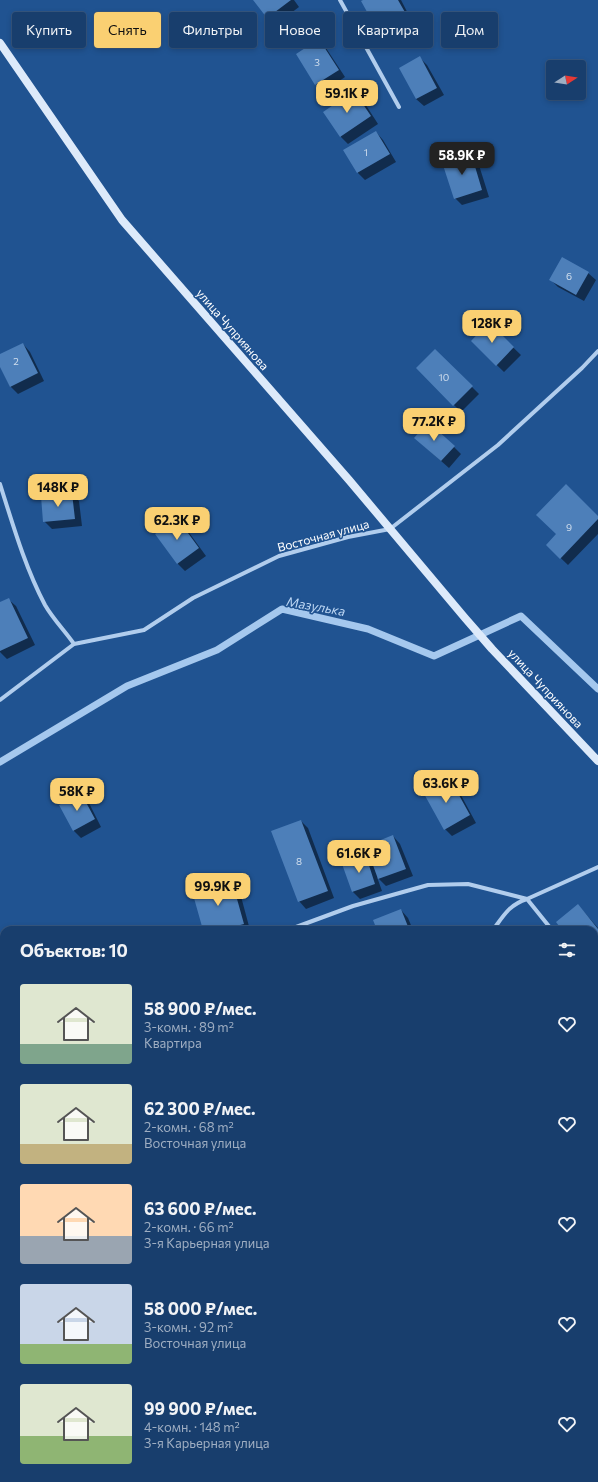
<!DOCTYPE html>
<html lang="ru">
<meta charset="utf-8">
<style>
body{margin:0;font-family:Commissioner,sans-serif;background:#254975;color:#f1f3f6;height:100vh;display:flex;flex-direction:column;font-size:15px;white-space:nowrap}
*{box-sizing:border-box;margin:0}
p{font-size:13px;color:#9faec2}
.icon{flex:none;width:22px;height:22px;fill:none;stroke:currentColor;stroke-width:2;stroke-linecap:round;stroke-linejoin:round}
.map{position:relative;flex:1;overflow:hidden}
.sheet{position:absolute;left:0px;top:926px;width:598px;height:556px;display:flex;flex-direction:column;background:#183e6d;border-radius:12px 12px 0 0;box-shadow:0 2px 6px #0003,0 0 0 1px #365780}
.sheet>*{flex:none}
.top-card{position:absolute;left:12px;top:12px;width:574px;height:36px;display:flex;gap:8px}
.needle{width:26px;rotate:78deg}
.fabs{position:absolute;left:546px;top:60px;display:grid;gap:8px}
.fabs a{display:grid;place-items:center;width:40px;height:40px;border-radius:4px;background:#183e6d;box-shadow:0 2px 6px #0003,0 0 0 1px #365780;font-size:20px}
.price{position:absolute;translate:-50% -34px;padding:0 9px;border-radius:8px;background:#fad072;color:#111;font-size:13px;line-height:26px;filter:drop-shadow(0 1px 2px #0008)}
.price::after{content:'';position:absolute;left:50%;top:24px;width:12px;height:9px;margin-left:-6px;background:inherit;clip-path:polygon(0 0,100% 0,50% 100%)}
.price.selected{background:#222;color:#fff}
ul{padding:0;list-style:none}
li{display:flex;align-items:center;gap:12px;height:100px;padding:0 20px}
li span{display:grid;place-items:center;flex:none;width:112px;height:80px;border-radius:4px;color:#555}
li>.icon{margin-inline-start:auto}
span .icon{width:48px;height:48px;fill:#fffc;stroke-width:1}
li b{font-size:17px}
h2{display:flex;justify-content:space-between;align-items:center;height:48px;padding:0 20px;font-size:17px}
.tag{padding:0 14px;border-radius:4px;background:#183e6d;box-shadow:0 2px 6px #0003,0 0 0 1px #365780;font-size:14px;line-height:36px}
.tag.selected{background:#fad072;color:#111}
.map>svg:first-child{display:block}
</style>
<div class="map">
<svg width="598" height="1482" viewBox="0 0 598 1482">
<rect width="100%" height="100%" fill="#205391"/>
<!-- shadow -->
<path fill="#0007" d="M255,0H294L299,7L275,25Z
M365,0H401L416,29L389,44L382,36Z
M319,41L326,48L345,77L323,92L316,84Z
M420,58L427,65L444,95L424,106L416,99Z
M354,92L362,99L378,124L348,144L341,137L324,112Z
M376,132L383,140L396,162L365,180L358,173L345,151Z
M471,155L478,162L489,197L462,205L455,198Z
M588,273L596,280L584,301L558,287L551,280Z
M489,324L521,355L504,372L472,341Z
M23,344L30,352L44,381L18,394L10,386L0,365V355Z
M435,350L479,394L461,412L417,368Z
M423,445L454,447L461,454L449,468Z
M72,494L79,501L82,526L52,529L44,521Z
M598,517V534L568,565L547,545Z
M177,520L185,527L206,556L185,571L178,564L157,535Z
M8,599L16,606L35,645L7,659L0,652V603Z
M449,779L456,786L476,823L452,836L445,829Z
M80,794L88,801L101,827L81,838L73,830Z
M301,821L308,828L334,898L306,909L299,901Z
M393,836L400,844L413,876L386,886L377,877L382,891L360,899L352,891L366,857L374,865Z
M232,882L239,889L250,930H204Z
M578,905L598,928V974L594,969V930H563Z
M401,910L408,918L413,930H378L374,921Z
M4,1046V1086L0,1088V1049Z
M594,1187L598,1188V1221L594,1220Z
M594,1237L598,1238V1290L594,1289Z
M27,1478H63L67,1482H24Z"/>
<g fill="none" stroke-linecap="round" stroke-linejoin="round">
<!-- stream -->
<path stroke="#a5c8ee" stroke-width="7" d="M0,762L127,686L217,650L282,609L368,629L434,656L521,616L598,689"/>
</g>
<!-- building -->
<path fill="#4d7fb9" d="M253,0H291L267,18Z
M363,0H398L410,21L381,37L361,1Z
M319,39L339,70L315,85L296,54Z
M420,56L437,88L416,99L399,68Z
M354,91L371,116L340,137L323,112Z
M376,131L390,154L357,173L343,150Z
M471,153L482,190L454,199L442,162Z
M562,257L589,272L576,295L549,280Z
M489,322L514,347L496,366L471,341Z
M23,343L38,373L10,387L0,367V354Z
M435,349L473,386L453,406L416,368Z
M428,422L455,446L441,461L414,438Z
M566,484L598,516V519L560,559L546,545L556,534L536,515Z
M72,493L75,519L43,522L41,496Z
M177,518L199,548L177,564L155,534Z
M9,598L28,638L0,651V602Z
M449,777L470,815L444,830L423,792Z
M81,793L95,819L73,831L59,805Z
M301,820L328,891L298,902L271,831Z
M393,835L406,869L378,879L366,846Z
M366,856L375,884L352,892L342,864Z
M232,881L244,924L221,930H203L192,891Z
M578,904L598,929V975L594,970V930H562L556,922Z
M401,909L409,929L377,930L373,920Z
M4,1045V1074L0,1077V1047Z
M0,1102L4,1106V1148L2,1150L0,1148Z
M594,1185L598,1187V1216L594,1215Z
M594,1236H598L595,1257H594Z
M4,1284V1305L0,1302V1289Z
M26,1478H62L58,1482H22Z
M482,1478L490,1482H480Z"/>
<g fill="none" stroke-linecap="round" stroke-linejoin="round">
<!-- street -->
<path stroke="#b1cded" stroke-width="4" d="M340,0L399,107
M0,484C13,525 25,567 45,605C53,619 65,631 74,644
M0,700L74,644L144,630L193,598L279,556L348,537L390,529L498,445L582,368L598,351
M527,899L552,930
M288,930L353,906L428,885L468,884L527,899
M493,930C504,915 509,905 527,899L598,867
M594,981L598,986
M0,1224L4,1227
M593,1478L598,1480
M95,1482L100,1478"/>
<!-- secondary -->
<path stroke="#ddeafa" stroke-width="8" d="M0,43L122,220L349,480L465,618L492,649L598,761"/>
</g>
<g text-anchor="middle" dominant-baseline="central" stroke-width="3" stroke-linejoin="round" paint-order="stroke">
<!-- number labels -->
<g font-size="10" fill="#d2dfee">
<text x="317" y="62">3</text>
<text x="366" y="152">1</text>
<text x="569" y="276">6</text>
<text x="16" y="361">2</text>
<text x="444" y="377">10</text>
<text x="569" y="527">9</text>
<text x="299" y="861">8</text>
</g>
<!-- street labels -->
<g font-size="12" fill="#fff" stroke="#205391">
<text transform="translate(233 329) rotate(49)">улица Чуприянова</text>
<text transform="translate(323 535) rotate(-15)">Восточная улица</text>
<text transform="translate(546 688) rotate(47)">улица Чуприянова</text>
</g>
<!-- water labels -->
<g font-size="13" font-style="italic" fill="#bdd7f4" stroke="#205391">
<text transform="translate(316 606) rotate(10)">Мазулька</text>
</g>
</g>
</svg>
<div class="fabs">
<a><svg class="needle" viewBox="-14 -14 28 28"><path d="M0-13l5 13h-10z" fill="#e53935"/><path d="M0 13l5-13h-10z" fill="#9faec2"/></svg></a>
</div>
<b class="price" style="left:347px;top:114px">59.1K ₽</b>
<b class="price selected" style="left:462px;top:176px">58.9K ₽</b>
<b class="price" style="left:492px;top:344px">128K ₽</b>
<b class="price" style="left:434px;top:442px">77.2K ₽</b>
<b class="price" style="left:58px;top:508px">148K ₽</b>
<b class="price" style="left:177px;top:541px">62.3K ₽</b>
<b class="price" style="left:446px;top:804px">63.6K ₽</b>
<b class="price" style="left:77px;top:812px">58K ₽</b>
<b class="price" style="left:359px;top:874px">61.6K ₽</b>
<b class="price" style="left:218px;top:907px">99.9K ₽</b>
<div class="top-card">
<a class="tag">Купить</a>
<a class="tag selected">Снять</a>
<a class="tag">Фильтры</a>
<a class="tag">Новое</a>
<a class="tag">Квартира</a>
<a class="tag">Дом</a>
</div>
<section class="sheet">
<h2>Объектов: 10<svg class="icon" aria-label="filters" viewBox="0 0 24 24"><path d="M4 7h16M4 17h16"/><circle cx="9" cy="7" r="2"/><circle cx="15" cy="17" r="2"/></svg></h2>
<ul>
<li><span style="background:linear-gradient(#dfe7d0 75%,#7fa58c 0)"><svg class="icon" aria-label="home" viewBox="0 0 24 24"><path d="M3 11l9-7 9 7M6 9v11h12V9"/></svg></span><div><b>58 900 ₽/мес.</b><p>3-комн. · 89 m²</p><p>Квартира</p></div><svg class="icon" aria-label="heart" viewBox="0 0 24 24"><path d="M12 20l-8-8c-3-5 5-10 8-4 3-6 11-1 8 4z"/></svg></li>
<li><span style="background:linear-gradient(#dfe7d0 75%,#c2b280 0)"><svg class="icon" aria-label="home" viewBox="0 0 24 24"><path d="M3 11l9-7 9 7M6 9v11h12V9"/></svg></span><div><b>62 300 ₽/мес.</b><p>2-комн. · 68 m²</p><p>Восточная улица</p></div><svg class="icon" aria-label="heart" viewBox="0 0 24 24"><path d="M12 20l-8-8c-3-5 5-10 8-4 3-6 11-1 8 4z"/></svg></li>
<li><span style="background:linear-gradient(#ffd9b3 65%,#9aa5b1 0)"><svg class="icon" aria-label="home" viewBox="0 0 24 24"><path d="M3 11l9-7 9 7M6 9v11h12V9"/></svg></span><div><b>63 600 ₽/мес.</b><p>2-комн. · 66 m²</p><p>3-я Карьерная улица</p></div><svg class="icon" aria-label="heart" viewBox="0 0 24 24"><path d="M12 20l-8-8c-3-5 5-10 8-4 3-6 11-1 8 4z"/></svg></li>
<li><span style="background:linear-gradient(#c9d6e8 75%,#8fb573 0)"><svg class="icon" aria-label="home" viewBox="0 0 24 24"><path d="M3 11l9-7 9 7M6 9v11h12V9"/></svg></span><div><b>58 000 ₽/мес.</b><p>3-комн. · 92 m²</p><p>Восточная улица</p></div><svg class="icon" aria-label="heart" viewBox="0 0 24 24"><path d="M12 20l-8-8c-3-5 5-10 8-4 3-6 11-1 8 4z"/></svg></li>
<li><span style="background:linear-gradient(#dfe7d0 65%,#8fb573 0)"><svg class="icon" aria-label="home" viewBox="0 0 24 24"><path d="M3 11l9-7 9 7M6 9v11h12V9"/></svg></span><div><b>99 900 ₽/мес.</b><p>4-комн. · 148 m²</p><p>3-я Карьерная улица</p></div><svg class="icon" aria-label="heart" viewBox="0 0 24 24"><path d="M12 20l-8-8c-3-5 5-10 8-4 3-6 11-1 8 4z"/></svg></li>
</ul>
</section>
</div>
